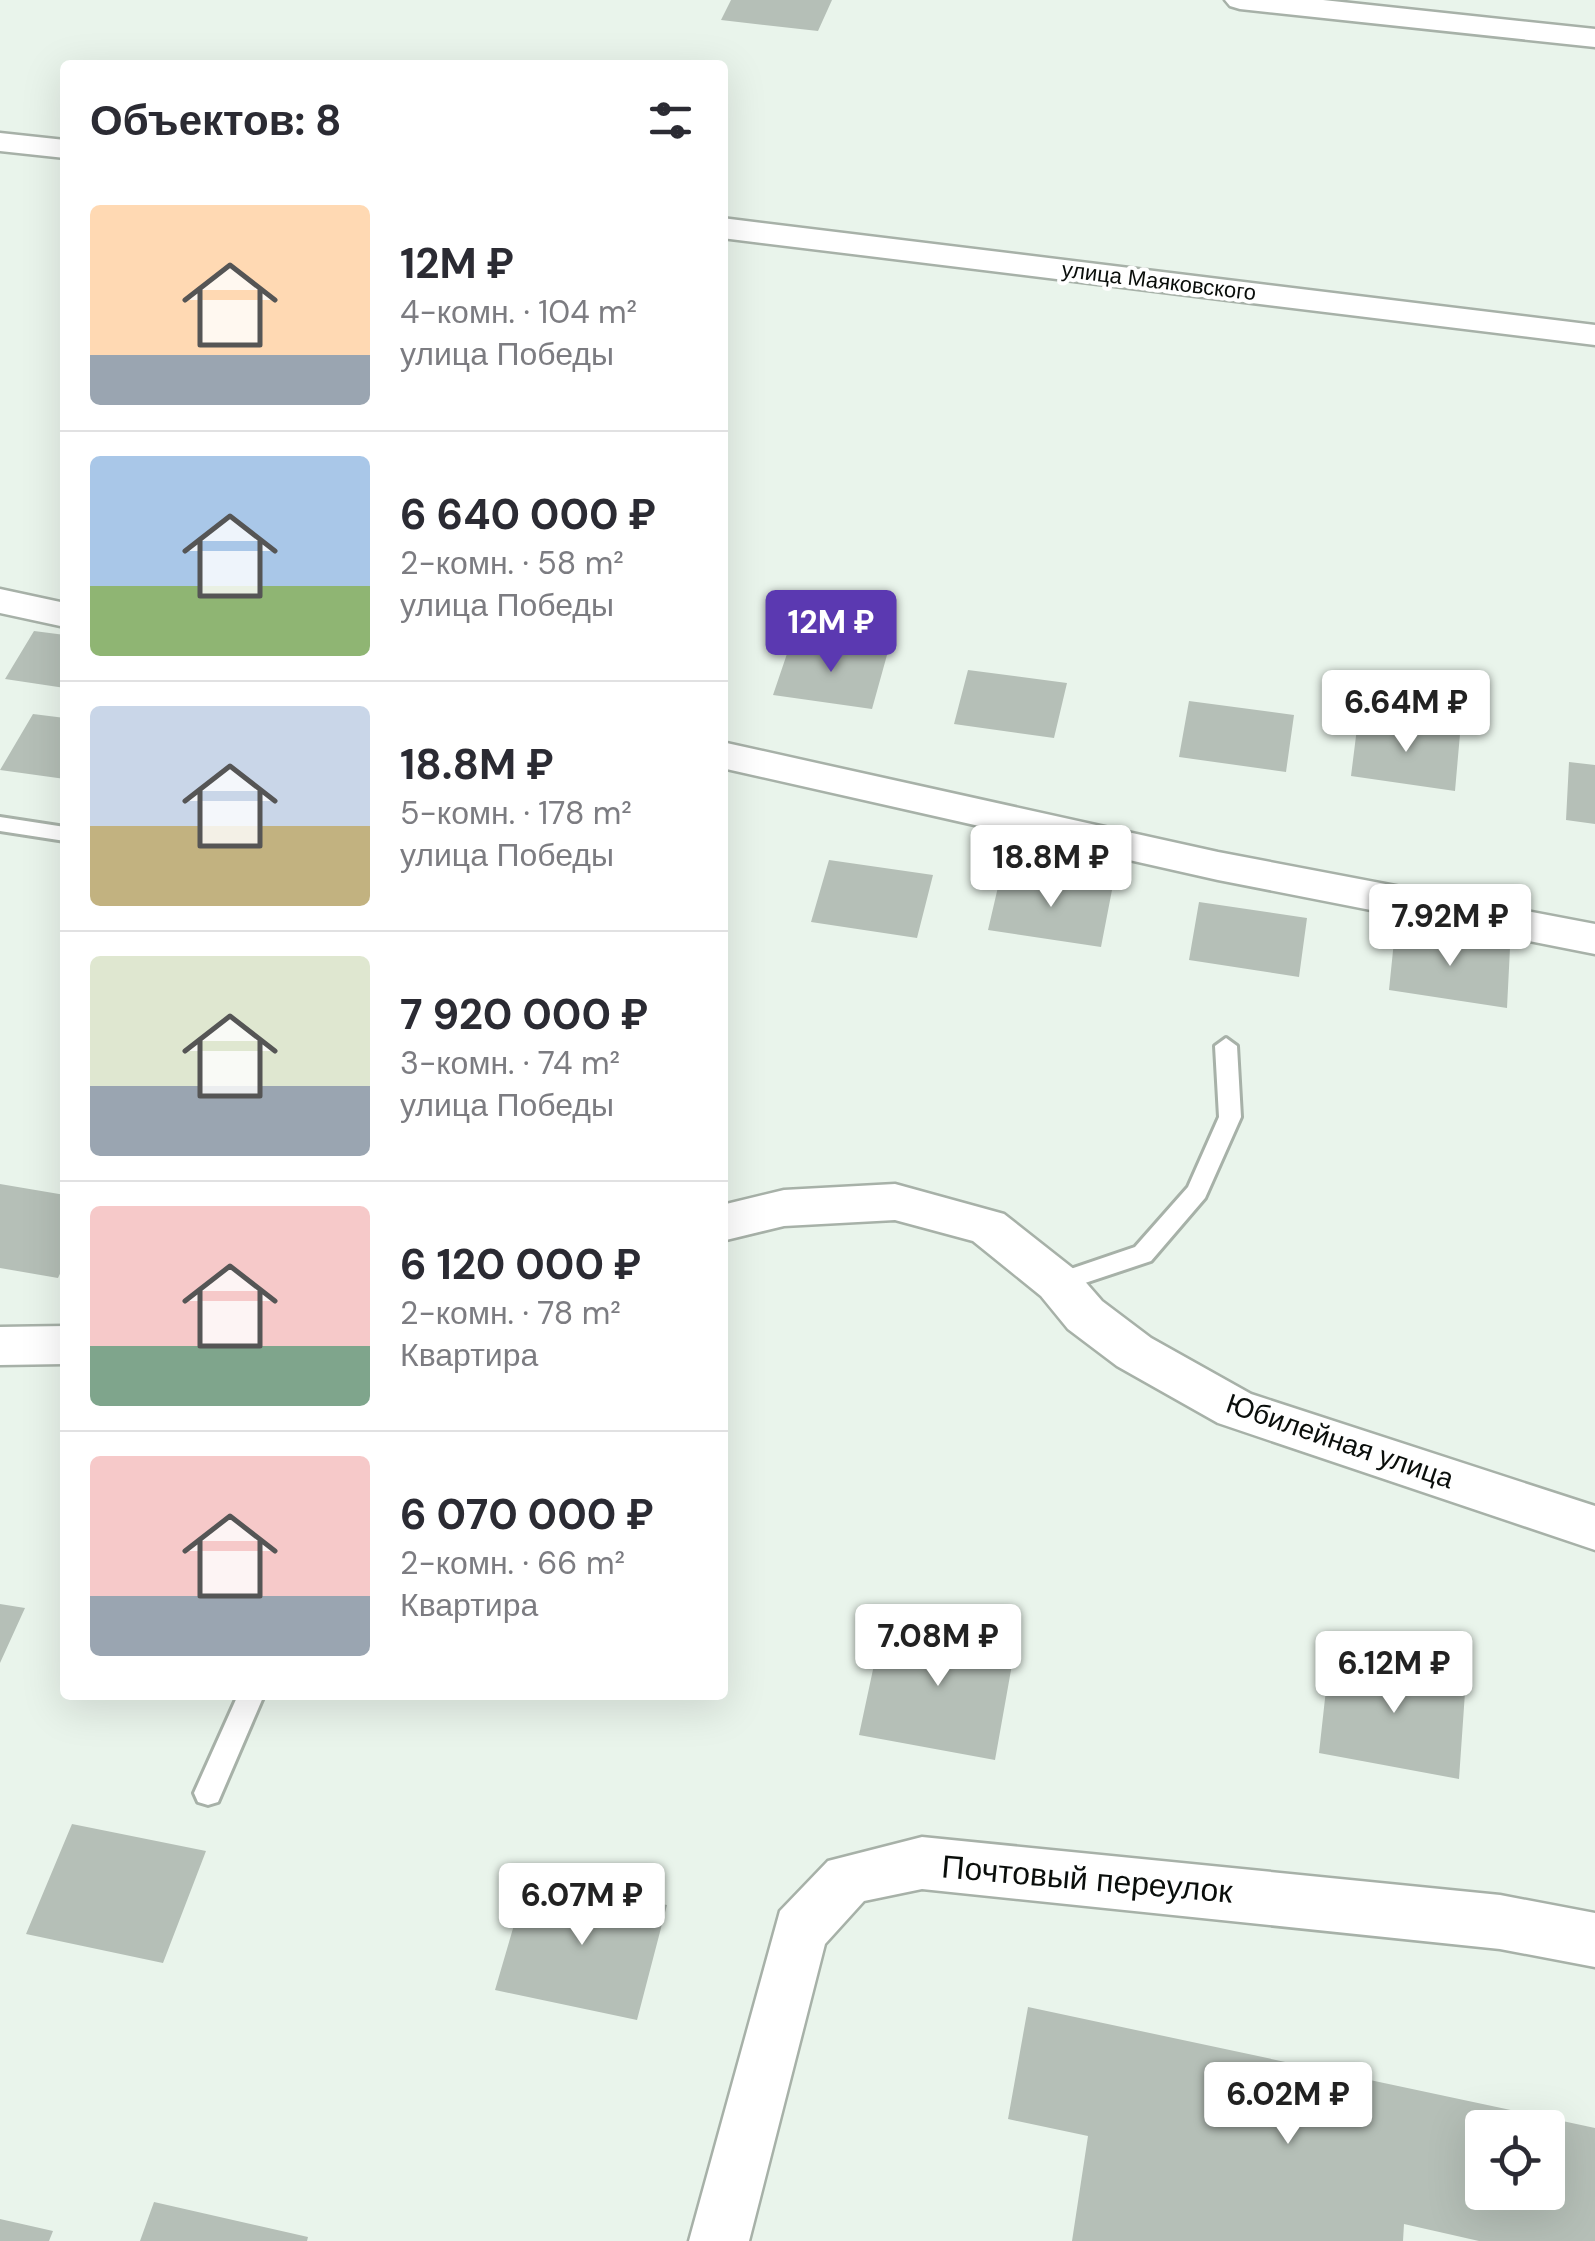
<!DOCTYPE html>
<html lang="ru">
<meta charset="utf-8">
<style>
body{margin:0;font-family:"DM Sans",sans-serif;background:#f2f2f3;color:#2b2b33;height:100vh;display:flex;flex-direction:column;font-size:38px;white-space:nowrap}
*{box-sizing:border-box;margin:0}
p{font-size:32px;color:#7c7c81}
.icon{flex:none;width:55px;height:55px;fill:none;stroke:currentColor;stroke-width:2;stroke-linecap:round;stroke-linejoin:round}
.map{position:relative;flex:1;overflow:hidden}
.panel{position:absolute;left:60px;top:60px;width:668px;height:1640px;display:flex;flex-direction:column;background:#fff;border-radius:10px;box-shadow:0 10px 40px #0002}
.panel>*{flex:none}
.buttons{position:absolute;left:1465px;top:2110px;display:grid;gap:20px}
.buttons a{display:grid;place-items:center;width:100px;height:100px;border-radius:10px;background:#fff;box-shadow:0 10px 40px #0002;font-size:50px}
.price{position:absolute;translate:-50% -85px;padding:0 22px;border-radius:10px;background:#fff;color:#222;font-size:32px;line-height:65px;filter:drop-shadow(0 2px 5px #0008)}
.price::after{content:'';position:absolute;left:50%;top:60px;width:30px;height:22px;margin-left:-15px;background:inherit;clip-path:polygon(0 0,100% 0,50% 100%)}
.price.current{background:#5b39b1;color:#fff}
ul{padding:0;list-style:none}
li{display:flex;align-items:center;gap:30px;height:250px;padding:0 30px}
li+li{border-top:2px solid #e1e1e2}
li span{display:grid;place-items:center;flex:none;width:280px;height:200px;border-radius:10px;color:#555}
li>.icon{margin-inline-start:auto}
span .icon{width:120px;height:120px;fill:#fffc;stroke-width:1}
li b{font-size:42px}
h2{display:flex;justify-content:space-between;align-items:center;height:120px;padding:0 30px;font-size:42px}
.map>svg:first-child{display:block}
</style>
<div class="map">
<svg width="1595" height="2241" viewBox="0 0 1595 2241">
<rect width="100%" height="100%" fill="#e9f4eb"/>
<!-- building -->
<path fill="#b5bfb7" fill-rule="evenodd" d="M731,0H832L818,31L721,20Z
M34,631L65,635V688L5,679Z
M791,642L887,655L872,709L773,695Z
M968,670L1067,683L1054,738L954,724Z
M1189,701L1294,715L1286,772L1179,757Z
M33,714L65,718V779L0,770Z
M1358,720L1460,734L1455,791L1351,776Z
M1569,762L1595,765V824L1566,820Z
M829,860L933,875L917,938L811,922Z
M1001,874L1112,890L1101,947L988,930Z
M1199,902L1307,918L1299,977L1189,960Z
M1395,931L1510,948L1507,1008L1389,990Z
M0,1184L65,1195V1263L58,1278L0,1268Z
M0,1604L25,1608L0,1663Z
M884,1618L1016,1642L995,1760L859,1735Z
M1330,1653L1466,1678L1459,1779L1319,1753Z
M72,1824L206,1851L163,1963L26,1934Z
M528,1877L667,1905L637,2020L495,1990Z
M1028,2007L1595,2128V2241H1479L1404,2224L1403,2241H1072L1088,2136L1008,2119ZM1482,2128H1548V2192H1482Z
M154,2202L308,2237L307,2241H140Z
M0,2219L53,2231L49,2241H0Z"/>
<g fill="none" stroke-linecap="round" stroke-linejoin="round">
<defs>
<path id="service" d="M0,817L65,827V841L0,831Z
M1226,1038L1237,1046L1241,1117L1205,1198L1151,1261L1058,1292L1050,1290L1046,1283L1050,1276L1135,1247L1188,1187L1219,1117L1215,1046Z
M238,1695H264L218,1802L208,1805L198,1802L194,1793Z"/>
<path id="minor" d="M1225,0H1323L1595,29V47L1240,9L1230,6Z
M0,133L65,140V158L0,151Z
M722,218L1595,325V345L722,238Z
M0,589L65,603V627L0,613Z
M722,742L1218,852L1595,924V954L1218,880L722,768Z
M895,1184L1004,1214L1075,1270L1102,1301L1151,1338L1251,1394L1595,1506V1550L1218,1423L1117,1366L1068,1329L1041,1296L973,1241L895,1220L784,1226L722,1241V1205L784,1190Z
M65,1326V1364L0,1365V1327Z
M922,1837L1500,1895L1595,1913V1967L1500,1949L922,1889L864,1901L825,1944L749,2241H689L780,1911L828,1861Z"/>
</defs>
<!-- service casing -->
<use href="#service" stroke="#a7b1a8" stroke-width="6"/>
<!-- minor casing -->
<use href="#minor" stroke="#a7b1a8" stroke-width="5"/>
<!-- service -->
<use href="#service" fill="#fff" fill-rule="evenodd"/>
<!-- minor -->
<use href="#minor" fill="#fff" fill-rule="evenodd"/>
</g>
<g text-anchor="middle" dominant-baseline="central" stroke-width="8" stroke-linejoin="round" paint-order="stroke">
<!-- far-street labels -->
<g font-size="22" fill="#0a0e0b" stroke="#fff">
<text transform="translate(1159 281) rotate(7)">улица Маяковского</text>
</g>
<!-- street labels -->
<g font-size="28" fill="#0a0e0b" stroke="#fff">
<text transform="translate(1340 1441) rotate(19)">Юбилейная улица</text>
</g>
<!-- near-street labels -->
<g font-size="32" fill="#0a0e0b" stroke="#fff">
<text transform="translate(1087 1879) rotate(5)">Почтовый переулок</text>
</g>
</g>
</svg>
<div class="buttons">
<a><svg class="icon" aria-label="locate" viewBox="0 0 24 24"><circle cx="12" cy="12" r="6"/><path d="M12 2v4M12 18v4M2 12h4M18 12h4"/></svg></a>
</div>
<b class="price current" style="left:831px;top:675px">12M ₽</b>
<b class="price" style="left:1406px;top:755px">6.64M ₽</b>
<b class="price" style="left:1051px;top:910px">18.8M ₽</b>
<b class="price" style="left:1450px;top:969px">7.92M ₽</b>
<b class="price" style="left:938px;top:1689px">7.08M ₽</b>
<b class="price" style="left:1394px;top:1716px">6.12M ₽</b>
<b class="price" style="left:582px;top:1948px">6.07M ₽</b>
<b class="price" style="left:1288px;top:2147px">6.02M ₽</b>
<section class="panel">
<h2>Объектов: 8<svg class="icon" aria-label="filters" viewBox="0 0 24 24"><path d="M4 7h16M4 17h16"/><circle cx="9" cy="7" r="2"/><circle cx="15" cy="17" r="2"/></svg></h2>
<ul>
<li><span style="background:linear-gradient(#ffd9b3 75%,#9aa5b1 0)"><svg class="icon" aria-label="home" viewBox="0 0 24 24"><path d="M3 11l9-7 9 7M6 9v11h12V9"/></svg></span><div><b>12M ₽</b><p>4-комн. · 104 m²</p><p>улица Победы</p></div></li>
<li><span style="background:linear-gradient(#a9c7e8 65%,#8fb573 0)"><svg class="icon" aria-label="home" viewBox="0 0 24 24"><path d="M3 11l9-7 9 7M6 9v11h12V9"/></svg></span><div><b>6 640 000 ₽</b><p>2-комн. · 58 m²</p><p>улица Победы</p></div></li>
<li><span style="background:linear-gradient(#c9d6e8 60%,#c2b280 0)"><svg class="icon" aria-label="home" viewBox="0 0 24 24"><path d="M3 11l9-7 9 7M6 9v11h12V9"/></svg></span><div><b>18.8M ₽</b><p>5-комн. · 178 m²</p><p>улица Победы</p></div></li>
<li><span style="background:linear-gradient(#dfe7d0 65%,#9aa5b1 0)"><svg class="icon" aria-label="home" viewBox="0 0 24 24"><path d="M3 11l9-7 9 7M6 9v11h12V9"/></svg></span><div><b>7 920 000 ₽</b><p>3-комн. · 74 m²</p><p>улица Победы</p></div></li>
<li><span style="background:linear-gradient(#f6c9c9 70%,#7fa58c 0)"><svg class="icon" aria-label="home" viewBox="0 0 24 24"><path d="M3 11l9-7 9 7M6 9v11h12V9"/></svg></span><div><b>6 120 000 ₽</b><p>2-комн. · 78 m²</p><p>Квартира</p></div></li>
<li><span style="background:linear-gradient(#f6c9c9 70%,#9aa5b1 0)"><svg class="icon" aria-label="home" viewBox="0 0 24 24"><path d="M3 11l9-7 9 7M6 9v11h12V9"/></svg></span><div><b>6 070 000 ₽</b><p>2-комн. · 66 m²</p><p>Квартира</p></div></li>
</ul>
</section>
</div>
